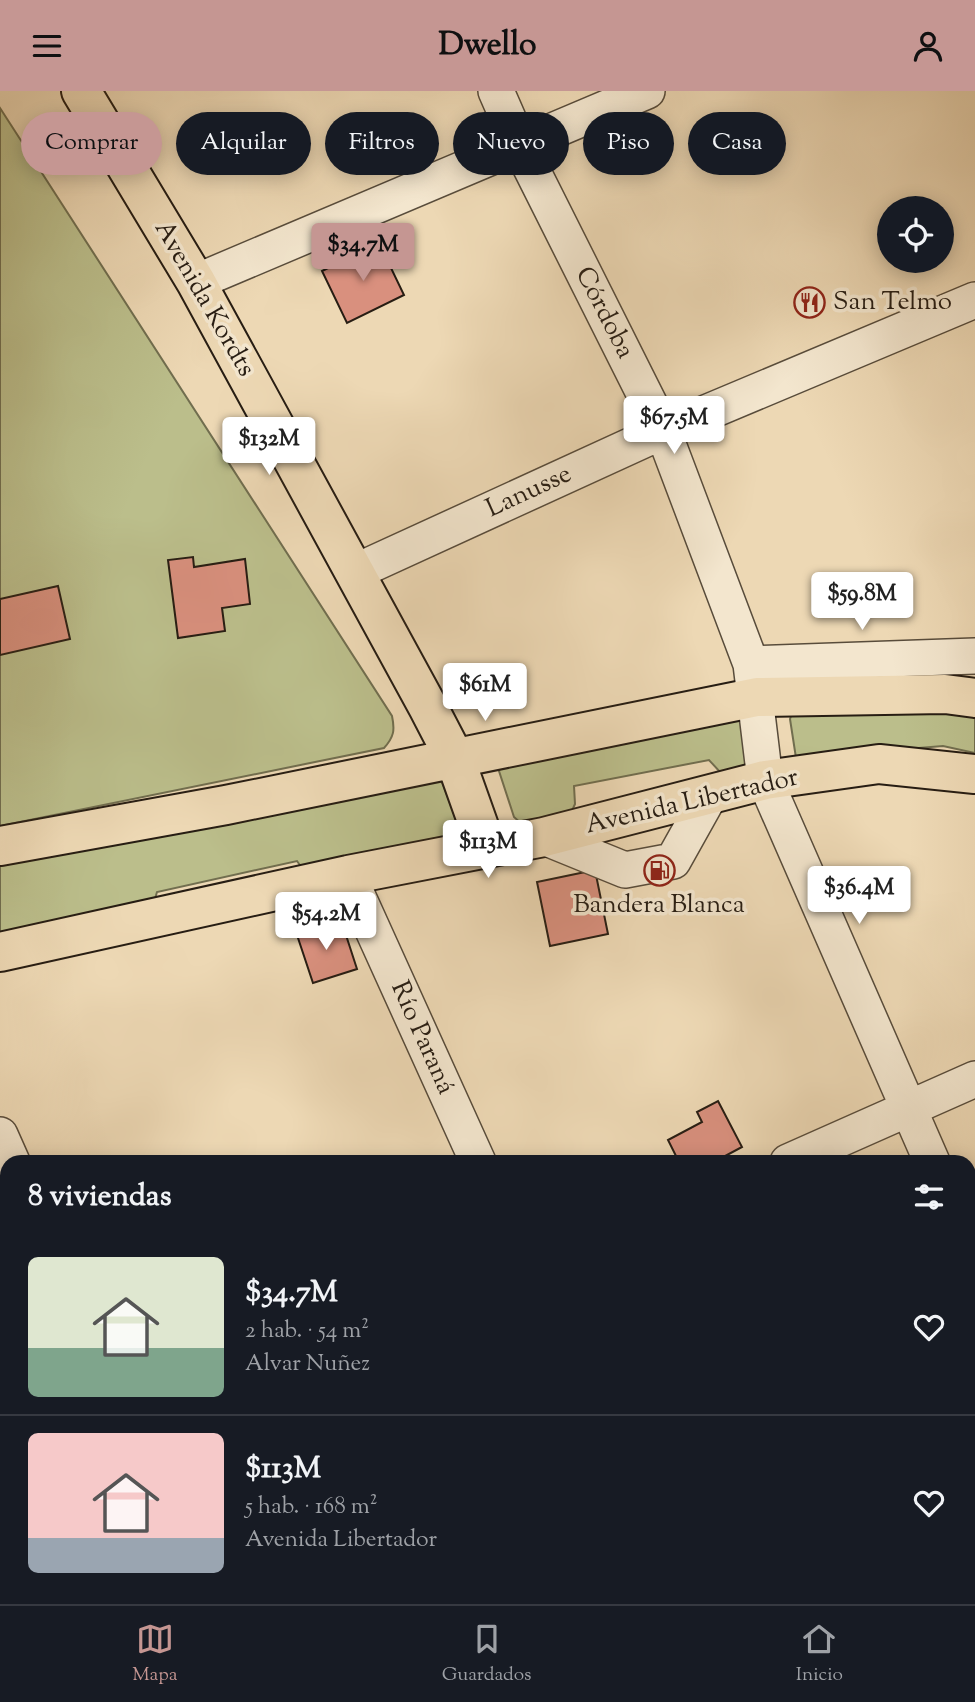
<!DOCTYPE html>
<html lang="es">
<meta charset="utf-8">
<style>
body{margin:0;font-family:"Sorts Mill Goudy",serif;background:#20242c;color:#f1f3f6;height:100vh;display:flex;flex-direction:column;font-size:26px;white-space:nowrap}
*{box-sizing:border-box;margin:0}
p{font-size:23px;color:#9ea1a6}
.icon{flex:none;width:38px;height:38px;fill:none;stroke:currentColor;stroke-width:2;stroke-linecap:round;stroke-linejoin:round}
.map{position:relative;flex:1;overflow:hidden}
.details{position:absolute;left:0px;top:1064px;width:976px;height:450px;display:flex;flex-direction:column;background:#171b24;border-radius:21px 21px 0 0;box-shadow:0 4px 18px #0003}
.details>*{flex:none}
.hud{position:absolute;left:21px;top:21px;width:934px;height:63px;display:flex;gap:14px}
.controls{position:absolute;left:877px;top:105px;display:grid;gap:14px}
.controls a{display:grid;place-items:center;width:77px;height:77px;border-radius:50%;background:#171b24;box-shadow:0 4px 18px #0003;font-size:35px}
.price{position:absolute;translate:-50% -60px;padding:0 16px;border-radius:7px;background:#fff;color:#222;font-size:23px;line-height:46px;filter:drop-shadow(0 2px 4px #0008)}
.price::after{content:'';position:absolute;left:50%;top:42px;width:21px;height:16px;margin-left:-10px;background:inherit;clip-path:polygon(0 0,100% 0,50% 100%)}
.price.active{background:#c59692;color:#111}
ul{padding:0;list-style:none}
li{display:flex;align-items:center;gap:21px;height:175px;padding:0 28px}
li+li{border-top:2px solid #363941}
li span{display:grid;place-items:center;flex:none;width:196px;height:140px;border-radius:10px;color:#555}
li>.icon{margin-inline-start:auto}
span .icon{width:84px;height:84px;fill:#fffc;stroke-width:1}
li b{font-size:30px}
h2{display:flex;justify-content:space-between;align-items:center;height:84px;padding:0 28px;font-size:30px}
.chip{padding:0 24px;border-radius:32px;background:#171b24;box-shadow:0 4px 18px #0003;font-size:24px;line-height:63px}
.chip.active{background:#c59692;color:#111}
header{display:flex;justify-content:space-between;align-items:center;height:91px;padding:0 28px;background:#c59692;color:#111;font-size:32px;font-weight:700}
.tab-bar{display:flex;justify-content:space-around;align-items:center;height:98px;border-top:2px solid #363941;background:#171b24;font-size:19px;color:#9ea1a6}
.tab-bar a{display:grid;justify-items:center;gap:4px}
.tab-bar .active{color:#c59692}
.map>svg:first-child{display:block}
</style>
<header><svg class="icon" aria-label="menu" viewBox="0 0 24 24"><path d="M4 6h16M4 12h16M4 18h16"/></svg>Dwello<svg class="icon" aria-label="person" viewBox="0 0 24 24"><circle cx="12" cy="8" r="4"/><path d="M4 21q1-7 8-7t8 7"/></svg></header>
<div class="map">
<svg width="975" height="1513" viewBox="0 0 975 1513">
<rect width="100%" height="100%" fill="#edd8b4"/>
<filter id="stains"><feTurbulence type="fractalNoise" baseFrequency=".00286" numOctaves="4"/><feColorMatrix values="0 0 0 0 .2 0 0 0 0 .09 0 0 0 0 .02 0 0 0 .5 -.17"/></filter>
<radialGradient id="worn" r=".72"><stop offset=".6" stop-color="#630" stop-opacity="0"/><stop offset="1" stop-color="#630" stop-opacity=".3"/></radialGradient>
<!-- green -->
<path fill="#bbbe8b" stroke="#716e4f" stroke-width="2" d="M0,17L392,625C395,639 394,646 384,657L0,735Z
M794,616L975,623V662L943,655L796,667L790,628Z
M740,625L760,672L720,681L709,669L574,695L575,713L571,722L524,735L514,726L499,680L501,675Z
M435,685L442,691L460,739L456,747L302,777L297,770L157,801L154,811L0,850V773Z"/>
<!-- building -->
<path fill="#d9907e" stroke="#271d13" stroke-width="2" d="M379,152L404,204L347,232L322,180Z
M193,466L194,476L245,468L250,513L222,517L225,540L178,547L168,469Z
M58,495L70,548L0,564V508Z
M595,779L608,843L550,855L537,791Z
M330,832L344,838L357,878L313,892L296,841Z
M718,1010L742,1056L714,1071H679L668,1049L702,1031L697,1021Z"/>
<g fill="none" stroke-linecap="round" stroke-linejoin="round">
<defs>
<path id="minor" d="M496,0L520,55L663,340L751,573L765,689L932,1071
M196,191L647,0
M355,481L663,340L975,209
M751,573L975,565
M544,746L625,779L673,770L711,702
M348,784L478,1071
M0,1044L12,1071
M788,1071L975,988
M970,1156L975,1169
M0,1337L7,1333
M970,1457L975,1455
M212,1507L214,1513
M680,1507L683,1513
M851,1513L865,1507"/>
<path id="major" d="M81,0L196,191L428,616L455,668L487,758
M0,755L226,714L757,606L945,603L975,607
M0,861L348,784L544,746L765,689L879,673L975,683"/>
</defs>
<!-- minor casing -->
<use href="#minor" stroke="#584c3b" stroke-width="38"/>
<!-- major casing -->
<use href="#major" stroke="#271d13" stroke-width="42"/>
<!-- minor -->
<use href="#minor" stroke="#f3e6ce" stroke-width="35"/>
<!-- major -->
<use href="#major" stroke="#edd8b4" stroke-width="38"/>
</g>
<!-- icons -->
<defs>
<symbol id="restaurant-ring" viewBox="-11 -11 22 22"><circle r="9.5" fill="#f3e6ce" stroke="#8f2418" stroke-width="1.5"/><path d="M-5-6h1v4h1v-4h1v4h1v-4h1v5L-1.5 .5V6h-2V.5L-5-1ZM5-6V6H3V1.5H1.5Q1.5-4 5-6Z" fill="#8f2418"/></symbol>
<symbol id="fuel-ring" viewBox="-11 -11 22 22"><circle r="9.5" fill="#f3e6ce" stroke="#8f2418" stroke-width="1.5"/><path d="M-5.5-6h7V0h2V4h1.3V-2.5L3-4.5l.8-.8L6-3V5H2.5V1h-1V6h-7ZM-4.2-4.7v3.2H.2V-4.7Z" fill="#8f2418"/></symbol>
</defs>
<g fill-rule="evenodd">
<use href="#restaurant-ring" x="792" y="194" width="35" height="35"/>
<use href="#fuel-ring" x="642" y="762" width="35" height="35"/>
</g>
<g text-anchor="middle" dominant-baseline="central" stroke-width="7" stroke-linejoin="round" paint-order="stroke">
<!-- street labels -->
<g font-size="26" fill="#271d13" stroke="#f3e6ce">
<text transform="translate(204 208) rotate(60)">Avenida Kordts</text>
<text transform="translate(604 222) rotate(63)">Córdoba</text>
<text transform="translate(529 401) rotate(-25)">Lanusse</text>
<text transform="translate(692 711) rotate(-13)">Avenida Libertador</text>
<text transform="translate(422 947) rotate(66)">Río Paraná</text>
</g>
<!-- poi labels -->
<g font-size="26" fill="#271d13" stroke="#f3e6ce" text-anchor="start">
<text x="833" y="211">San Telmo</text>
<text x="659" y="814" text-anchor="middle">Bandera Blanca</text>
</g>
</g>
<rect width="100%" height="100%" filter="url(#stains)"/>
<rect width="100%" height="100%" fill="url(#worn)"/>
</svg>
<div class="controls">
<a><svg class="icon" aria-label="locate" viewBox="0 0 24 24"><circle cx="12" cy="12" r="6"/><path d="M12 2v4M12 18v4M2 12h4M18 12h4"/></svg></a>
</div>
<b class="price active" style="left:363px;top:192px">$34.7M</b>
<b class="price" style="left:674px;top:365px">$67.5M</b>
<b class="price" style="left:269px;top:386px">$132M</b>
<b class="price" style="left:862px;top:541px">$59.8M</b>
<b class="price" style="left:485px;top:632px">$61M</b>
<b class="price" style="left:488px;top:789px">$113M</b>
<b class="price" style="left:859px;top:835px">$36.4M</b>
<b class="price" style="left:326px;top:861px">$54.2M</b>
<div class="hud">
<a class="chip active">Comprar</a>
<a class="chip">Alquilar</a>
<a class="chip">Filtros</a>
<a class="chip">Nuevo</a>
<a class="chip">Piso</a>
<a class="chip">Casa</a>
</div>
<section class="details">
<h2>8 viviendas<svg class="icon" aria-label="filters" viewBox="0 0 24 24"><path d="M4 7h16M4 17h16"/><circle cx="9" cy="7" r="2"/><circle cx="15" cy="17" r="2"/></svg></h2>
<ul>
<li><span style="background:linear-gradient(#dfe7d0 65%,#7fa58c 0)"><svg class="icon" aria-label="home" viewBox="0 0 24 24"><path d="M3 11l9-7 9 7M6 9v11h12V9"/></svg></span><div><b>$34.7M</b><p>2 hab. · 54 m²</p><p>Alvar Nuñez</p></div><svg class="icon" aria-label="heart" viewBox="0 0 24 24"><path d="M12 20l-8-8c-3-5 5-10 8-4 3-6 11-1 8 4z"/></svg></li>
<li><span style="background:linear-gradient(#f6c9c9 75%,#9aa5b1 0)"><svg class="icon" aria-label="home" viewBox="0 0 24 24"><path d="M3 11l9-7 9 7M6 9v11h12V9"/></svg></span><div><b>$113M</b><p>5 hab. · 168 m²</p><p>Avenida Libertador</p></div><svg class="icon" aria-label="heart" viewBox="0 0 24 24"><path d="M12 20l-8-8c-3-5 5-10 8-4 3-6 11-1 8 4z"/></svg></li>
</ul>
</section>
</div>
<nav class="tab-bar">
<a class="active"><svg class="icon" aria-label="map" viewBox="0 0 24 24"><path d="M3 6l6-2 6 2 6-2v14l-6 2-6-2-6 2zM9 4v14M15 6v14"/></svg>Mapa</a>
<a><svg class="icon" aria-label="saved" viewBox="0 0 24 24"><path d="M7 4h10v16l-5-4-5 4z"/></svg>Guardados</a>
<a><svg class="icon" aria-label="home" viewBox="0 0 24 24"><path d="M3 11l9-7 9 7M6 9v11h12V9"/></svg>Inicio</a>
</nav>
